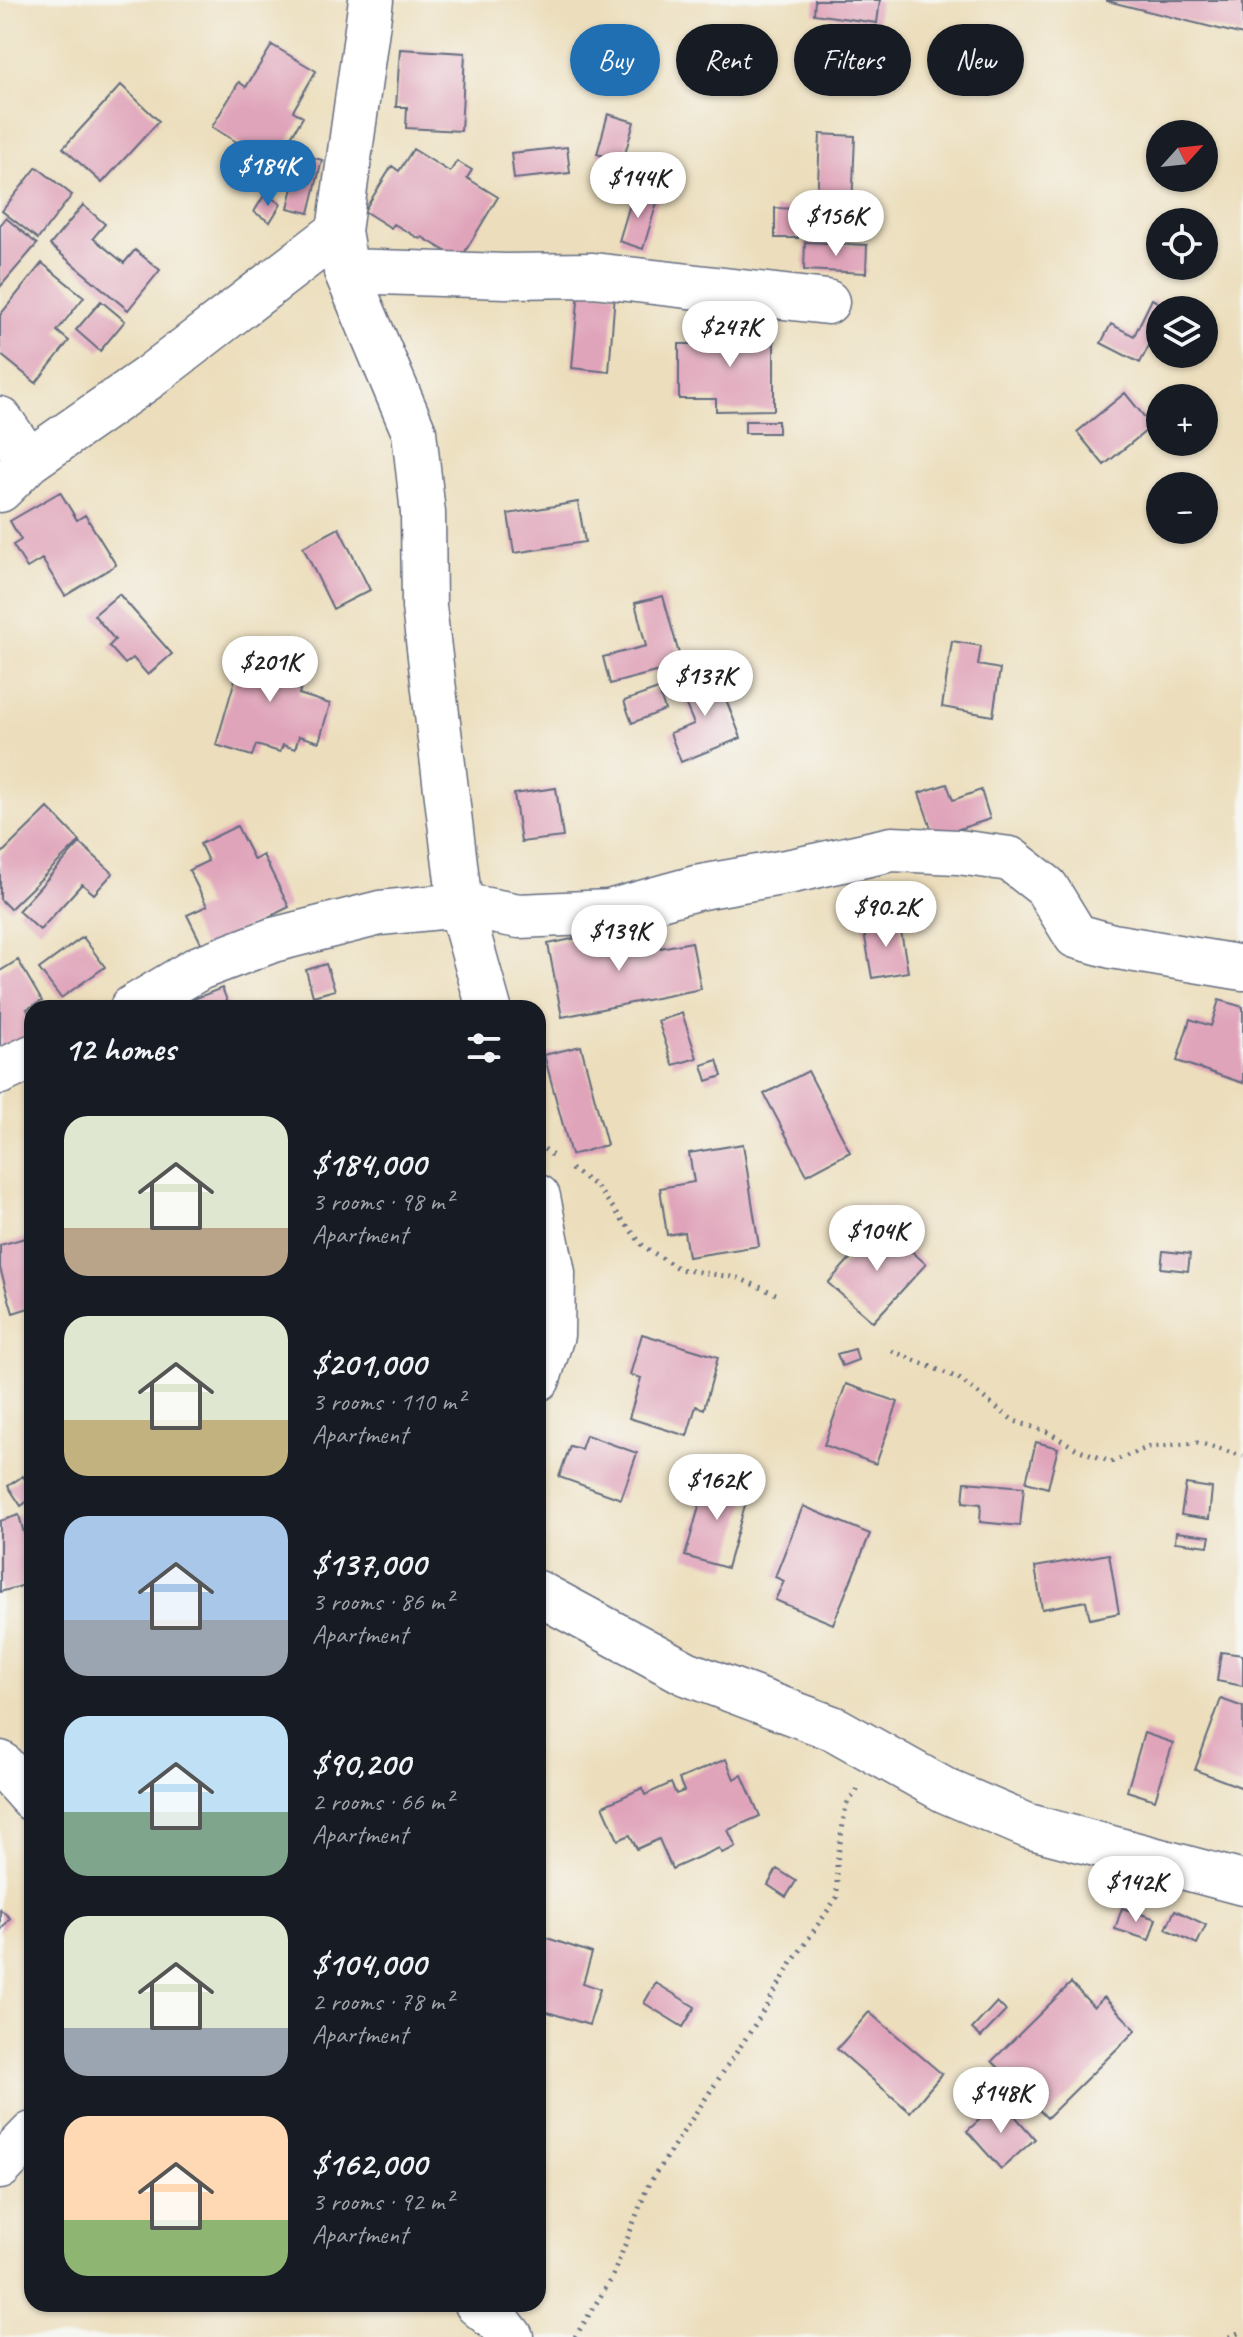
<!DOCTYPE html>
<meta charset="utf-8">
<style>
body{margin:0;font-family:Caveat,sans-serif;background:#20242c;color:#f1f3f6;height:100vh;display:flex;flex-direction:column;font-size:30px;white-space:nowrap}
*{box-sizing:border-box;margin:0}
p{font-size:26px;color:#9ea1a6}
.icon{flex:none;width:44px;height:44px;fill:none;stroke:currentColor;stroke-width:2;stroke-linecap:round;stroke-linejoin:round}
.map{position:relative;flex:1;overflow:hidden}
.panel{position:absolute;left:24px;top:1000px;width:522px;height:1312px;display:flex;flex-direction:column;background:#171b24;border-radius:24px;box-shadow:0 2px 6px #0004}
.panel>*{flex:none}
.banner{position:absolute;left:570px;top:24px;width:552px;height:72px;display:flex;gap:16px}
.needle{width:52px;rotate:63deg}
.buttons{position:absolute;left:1146px;top:120px;display:grid;gap:16px}
.buttons a{display:grid;place-items:center;width:72px;height:72px;border-radius:50%;background:#171b24;box-shadow:0 2px 6px #0004;font-size:40px}
.price{position:absolute;translate:-50% -68px;padding:0 18px;border-radius:28px;background:#fff;color:#222;font-size:26px;line-height:52px;filter:drop-shadow(0 2px 4px #0008)}
.price::after{content:'';position:absolute;left:50%;top:48px;width:24px;height:18px;margin-left:-12px;background:inherit;clip-path:polygon(0 0,100% 0,50% 100%)}
.price.on{background:#1f6fb2;color:#fff}
ul{padding:0;list-style:none}
li{display:flex;align-items:center;gap:24px;height:200px;padding:0 40px}
li span{display:grid;place-items:center;flex:none;width:224px;height:160px;border-radius:24px;color:#555}
li>.icon{margin-inline-start:auto}
span .icon{width:96px;height:96px;fill:#fffc;stroke-width:1}
li b{font-size:34px}
h2{display:flex;justify-content:space-between;align-items:center;height:96px;padding:0 40px;font-size:34px}
.chip{padding:0 28px;border-radius:36px;background:#171b24;box-shadow:0 2px 6px #0004;font-size:28px;line-height:72px}
.chip.on{background:#1f6fb2;color:#fff}
.map>svg:first-child{display:block}
</style>
<div class="map">
<svg width="1243" height="2337" viewBox="0 0 1243 2337">
<rect width="100%" height="100%" fill="#f6f6f2"/>
<filter id="ink" filterUnits="userSpaceOnUse"><feTurbulence type="fractalNoise" baseFrequency=".0125" numOctaves="2"/><feDisplacementMap in="SourceGraphic" scale="16" xChannelSelector="R" yChannelSelector="G"/><feConvolveMatrix kernelMatrix="1 2 1 2 8 2 1 2 1" color-interpolation-filters="sRGB"/></filter>
<filter id="wash" filterUnits="userSpaceOnUse"><feTurbulence type="fractalNoise" baseFrequency=".006" numOctaves="4" result="noise"/><feDisplacementMap in="SourceGraphic" scale="32" xChannelSelector="R" yChannelSelector="G"/><feGaussianBlur stdDeviation="1.8" result="paint"/><feColorMatrix in="noise" values="0 0 0 0 0 0 0 0 0 0 0 0 0 0 0 0 0 1.4 0 .05"/><feComposite in="paint" operator="in"/></filter>
<g filter="url(#wash)">
<rect width="100%" height="100%" fill="#ecdebc"/>
<g id="blocks">
<!-- building -->
<path fill="#e0a4ba" d="M815,0H880L877,23L814,14Z
M1107,0H1243V35L1107,1Z
M272,45L316,71L293,111L303,117L274,165L212,127L239,82L246,87Z
M400,49L465,53L461,131L406,128L407,107H396Z
M121,85L159,121L102,183L63,148Z
M608,114L634,122L623,161L597,154Z
M820,134L855,136L852,208L817,206Z
M567,147L570,173L514,179L511,153Z
M413,149L450,172L457,161L472,170L467,178L498,197L460,260L422,237L420,239L394,224L391,228L364,211L392,166L399,171Z
M301,154L322,160L309,213L288,208Z
M37,167L72,195L38,239L2,211Z
M634,191L658,199L643,249L619,241Z
M265,194L281,204L270,222L254,212Z
M83,205L105,224L93,238L124,263L135,250L160,270L128,310L50,245Z
M775,208L798,209V238H775Z
M6,218L37,244L0,287V225Z
M805,242L867,245L866,273L804,270Z
M42,263L84,297L57,331L69,341L36,383L0,354V315Z
M579,290L615,293L609,372L572,368Z
M1152,299L1172,310H1160V324L1140,363L1101,343L1111,324L1134,336Z
M101,301L125,321L100,351L76,330Z
M706,327H774V410L716,411V399H679V344H706Z
M1125,393L1152,426L1104,465L1077,432Z
M745,421H778V433H745Z
M60,492L77,520L85,515L116,565L65,596L42,559L27,568L13,545L21,540L10,521Z
M578,502L585,542L514,553L508,514Z
M339,528L370,590L333,609L303,547Z
M119,594L172,654L148,675L133,658L125,664L109,646L115,640L94,615Z
M663,596L682,665L610,684L603,657L646,646L635,603Z
M246,641L308,660L299,694L330,704L319,742L299,736L295,749L283,745L280,752L256,745L252,756L216,745Z
M952,641L981,646L978,665L1000,669L993,716L942,707Z
M714,669L741,738L681,762L670,733L694,724L677,684Z
M658,689L665,710L632,723L624,701Z
M947,784L953,800L981,790L990,819L934,837L919,793Z
M556,788L563,837L521,842L514,794Z
M48,808L80,841L10,909L0,899V855Z
M237,826L254,860L263,855L289,907L204,949L187,915L207,906L189,870L208,861L200,844Z
M80,843L113,873L94,894L82,884L40,930L18,911Z
M899,920L908,972L872,978L863,926Z
M610,931L613,950L658,941L660,948L692,942L701,989L562,1017L548,944Z
M83,937L105,967L61,998L39,969Z
M18,960L42,1001L27,1009L32,1018V1042L0,1061V971Z
M326,964L335,990L313,996L306,970Z
M222,988L230,1008H189L186,1002Z
M1219,1000L1243,1007V1083L1177,1061L1190,1019L1211,1026Z
M682,1013L697,1058L673,1065L658,1021Z
M581,1046L607,1145L571,1155L544,1055Z
M717,1060L722,1076L707,1081L702,1065Z
M808,1071L850,1152L807,1175L764,1094Z
M743,1144L759,1246L688,1257L684,1232L667,1235L660,1188L694,1182L689,1153Z
M881,1224L926,1264L873,1322L828,1283Z
M32,1236V1307L13,1313L0,1268V1245Z
M1163,1251L1190,1254L1188,1271L1161,1268Z
M642,1334L718,1357L704,1409L696,1406L687,1436L629,1418L641,1378L630,1375Z
M855,1349L858,1360L842,1366L837,1354Z
M846,1384L898,1402L876,1464L824,1445Z
M586,1435L637,1453L621,1499L559,1477L570,1446L581,1449Z
M1036,1442L1058,1448L1048,1488L1026,1482Z
M708,1475L750,1488L727,1568L685,1556Z
M23,1476L32,1490V1498L21,1506L8,1486Z
M965,1482L1024,1487L1020,1526L980,1522L981,1504L963,1502Z
M1186,1484L1212,1488L1209,1519L1181,1515Z
M803,1506L870,1534L833,1624L775,1600L784,1581L775,1577Z
M19,1515L32,1562V1583L0,1592V1521Z
M1176,1532L1210,1536L1208,1546L1175,1542Z
M1109,1554L1119,1613L1090,1619L1086,1601L1042,1609L1035,1567Z
M1221,1652L1243,1655V1686L1217,1681Z
M1221,1699L1243,1707V1788L1195,1770Z
M1144,1733L1173,1743L1155,1800L1127,1791Z
M726,1759L734,1779L742,1775L760,1816L728,1830L736,1847L722,1853L719,1848L672,1869L659,1839L637,1849L630,1835L618,1840L603,1806L642,1788L645,1795L671,1783L676,1794L684,1791L679,1779Z
M777,1869L796,1881L786,1897L768,1885Z
M1122,1908L1156,1919L1149,1940L1115,1929Z
M0,1909L10,1918L0,1931Z
M1175,1910L1206,1925L1197,1944L1166,1929Z
M538,1935L592,1953L583,1983L600,1989L589,2025L538,2009Z
M656,1983L695,2007L683,2027L644,2003Z
M1071,1983L1094,2007L1104,1997L1136,2030L1047,2118L992,2061Z
M997,2002L1006,2011L981,2037L972,2029Z
M869,2012L942,2074L910,2112L837,2049Z
M1001,2100L1035,2139L1001,2169L967,2131Z"/>
</g>
</g>
<g filter="url(#ink)">
<use href="#blocks" fill-opacity="0" stroke="#646c7f" stroke-width="2"/>
<g fill="none" stroke-linecap="round" stroke-linejoin="round">
<defs>
<path id="minor" d="M371,0L339,231L346,271L414,432L423,513L424,607L460,905L489,1008
M346,271L506,276L593,275L827,302
M0,419L29,461
M0,490L29,461L148,378L339,231
M132,1008L199,968L273,940L380,913L460,905L519,916L609,912L696,888L792,871L892,849L958,852L1010,859L1046,887L1076,936L1112,946L1243,968
M0,1072L32,1057
M538,1197L553,1273L552,1335L538,1379
M538,1593L686,1673L835,1729L946,1791L1028,1826L1243,1883
M0,1763L32,1799
M0,2167L32,2134
M477,2304L500,2323L511,2337"/>
</defs>
<!-- minor casing -->
<use href="#minor" stroke="#646c7f" stroke-width="47"/>
<!-- path -->
<path stroke="#646c7f" stroke-width="5" stroke-dasharray="2 6" stroke-linecap="butt" d="M538,1144L553,1156
M571,1169L596,1186L643,1246L679,1269L738,1278L776,1294
M892,1351L958,1378L1014,1421L1046,1431L1077,1449L1111,1462L1149,1447L1198,1443L1243,1456
M575,2337L612,2278L649,2183L756,2023L793,1961L837,1897V1862L846,1805L858,1789
M1229,2337L1243,2331"/>
<!-- minor -->
<use href="#minor" stroke="#fff" stroke-width="44"/>
</g>
</g>
</svg>
<div class="buttons">
<a><svg class="needle" viewBox="-14 -14 28 28"><path d="M0-13l5 13h-10z" fill="#e53935"/><path d="M0 13l5-13h-10z" fill="#9ea1a6"/></svg></a>
<a><svg class="icon" aria-label="locate" viewBox="0 0 24 24"><circle cx="12" cy="12" r="6"/><path d="M12 2v4M12 18v4M2 12h4M18 12h4"/></svg></a>
<a><svg class="icon" aria-label="layers" viewBox="0 0 24 24"><path d="M12 4l9 5-9 5-9-5zM3 14l9 5 9-5"/></svg></a>
<a>+</a>
<a>−</a>
</div>
<b class="price on" style="left:268px;top:208px">$184K</b>
<b class="price" style="left:638px;top:220px">$144K</b>
<b class="price" style="left:836px;top:258px">$156K</b>
<b class="price" style="left:730px;top:369px">$247K</b>
<b class="price" style="left:270px;top:704px">$201K</b>
<b class="price" style="left:705px;top:718px">$137K</b>
<b class="price" style="left:886px;top:949px">$90.2K</b>
<b class="price" style="left:619px;top:973px">$139K</b>
<b class="price" style="left:877px;top:1273px">$104K</b>
<b class="price" style="left:717px;top:1522px">$162K</b>
<b class="price" style="left:1136px;top:1924px">$142K</b>
<b class="price" style="left:1001px;top:2135px">$148K</b>
<div class="banner">
<a class="chip on">Buy</a>
<a class="chip">Rent</a>
<a class="chip">Filters</a>
<a class="chip">New</a>
</div>
<section class="panel">
<h2>12 homes<svg class="icon" aria-label="filters" viewBox="0 0 24 24"><path d="M4 7h16M4 17h16"/><circle cx="9" cy="7" r="2"/><circle cx="15" cy="17" r="2"/></svg></h2>
<ul>
<li><span style="background:linear-gradient(#dfe7d0 70%,#b9a48a 0)"><svg class="icon" aria-label="home" viewBox="0 0 24 24"><path d="M3 11l9-7 9 7M6 9v11h12V9"/></svg></span><div><b>$184,000</b><p>3 rooms · 98 m²</p><p>Apartment</p></div></li>
<li><span style="background:linear-gradient(#dfe7d0 65%,#c2b280 0)"><svg class="icon" aria-label="home" viewBox="0 0 24 24"><path d="M3 11l9-7 9 7M6 9v11h12V9"/></svg></span><div><b>$201,000</b><p>3 rooms · 110 m²</p><p>Apartment</p></div></li>
<li><span style="background:linear-gradient(#a9c7e8 65%,#9aa5b1 0)"><svg class="icon" aria-label="home" viewBox="0 0 24 24"><path d="M3 11l9-7 9 7M6 9v11h12V9"/></svg></span><div><b>$137,000</b><p>3 rooms · 86 m²</p><p>Apartment</p></div></li>
<li><span style="background:linear-gradient(#bfe0f5 60%,#7fa58c 0)"><svg class="icon" aria-label="home" viewBox="0 0 24 24"><path d="M3 11l9-7 9 7M6 9v11h12V9"/></svg></span><div><b>$90,200</b><p>2 rooms · 66 m²</p><p>Apartment</p></div></li>
<li><span style="background:linear-gradient(#dfe7d0 70%,#9aa5b1 0)"><svg class="icon" aria-label="home" viewBox="0 0 24 24"><path d="M3 11l9-7 9 7M6 9v11h12V9"/></svg></span><div><b>$104,000</b><p>2 rooms · 78 m²</p><p>Apartment</p></div></li>
<li><span style="background:linear-gradient(#ffd9b3 65%,#8fb573 0)"><svg class="icon" aria-label="home" viewBox="0 0 24 24"><path d="M3 11l9-7 9 7M6 9v11h12V9"/></svg></span><div><b>$162,000</b><p>3 rooms · 92 m²</p><p>Apartment</p></div></li>
</ul>
</section>
</div>
